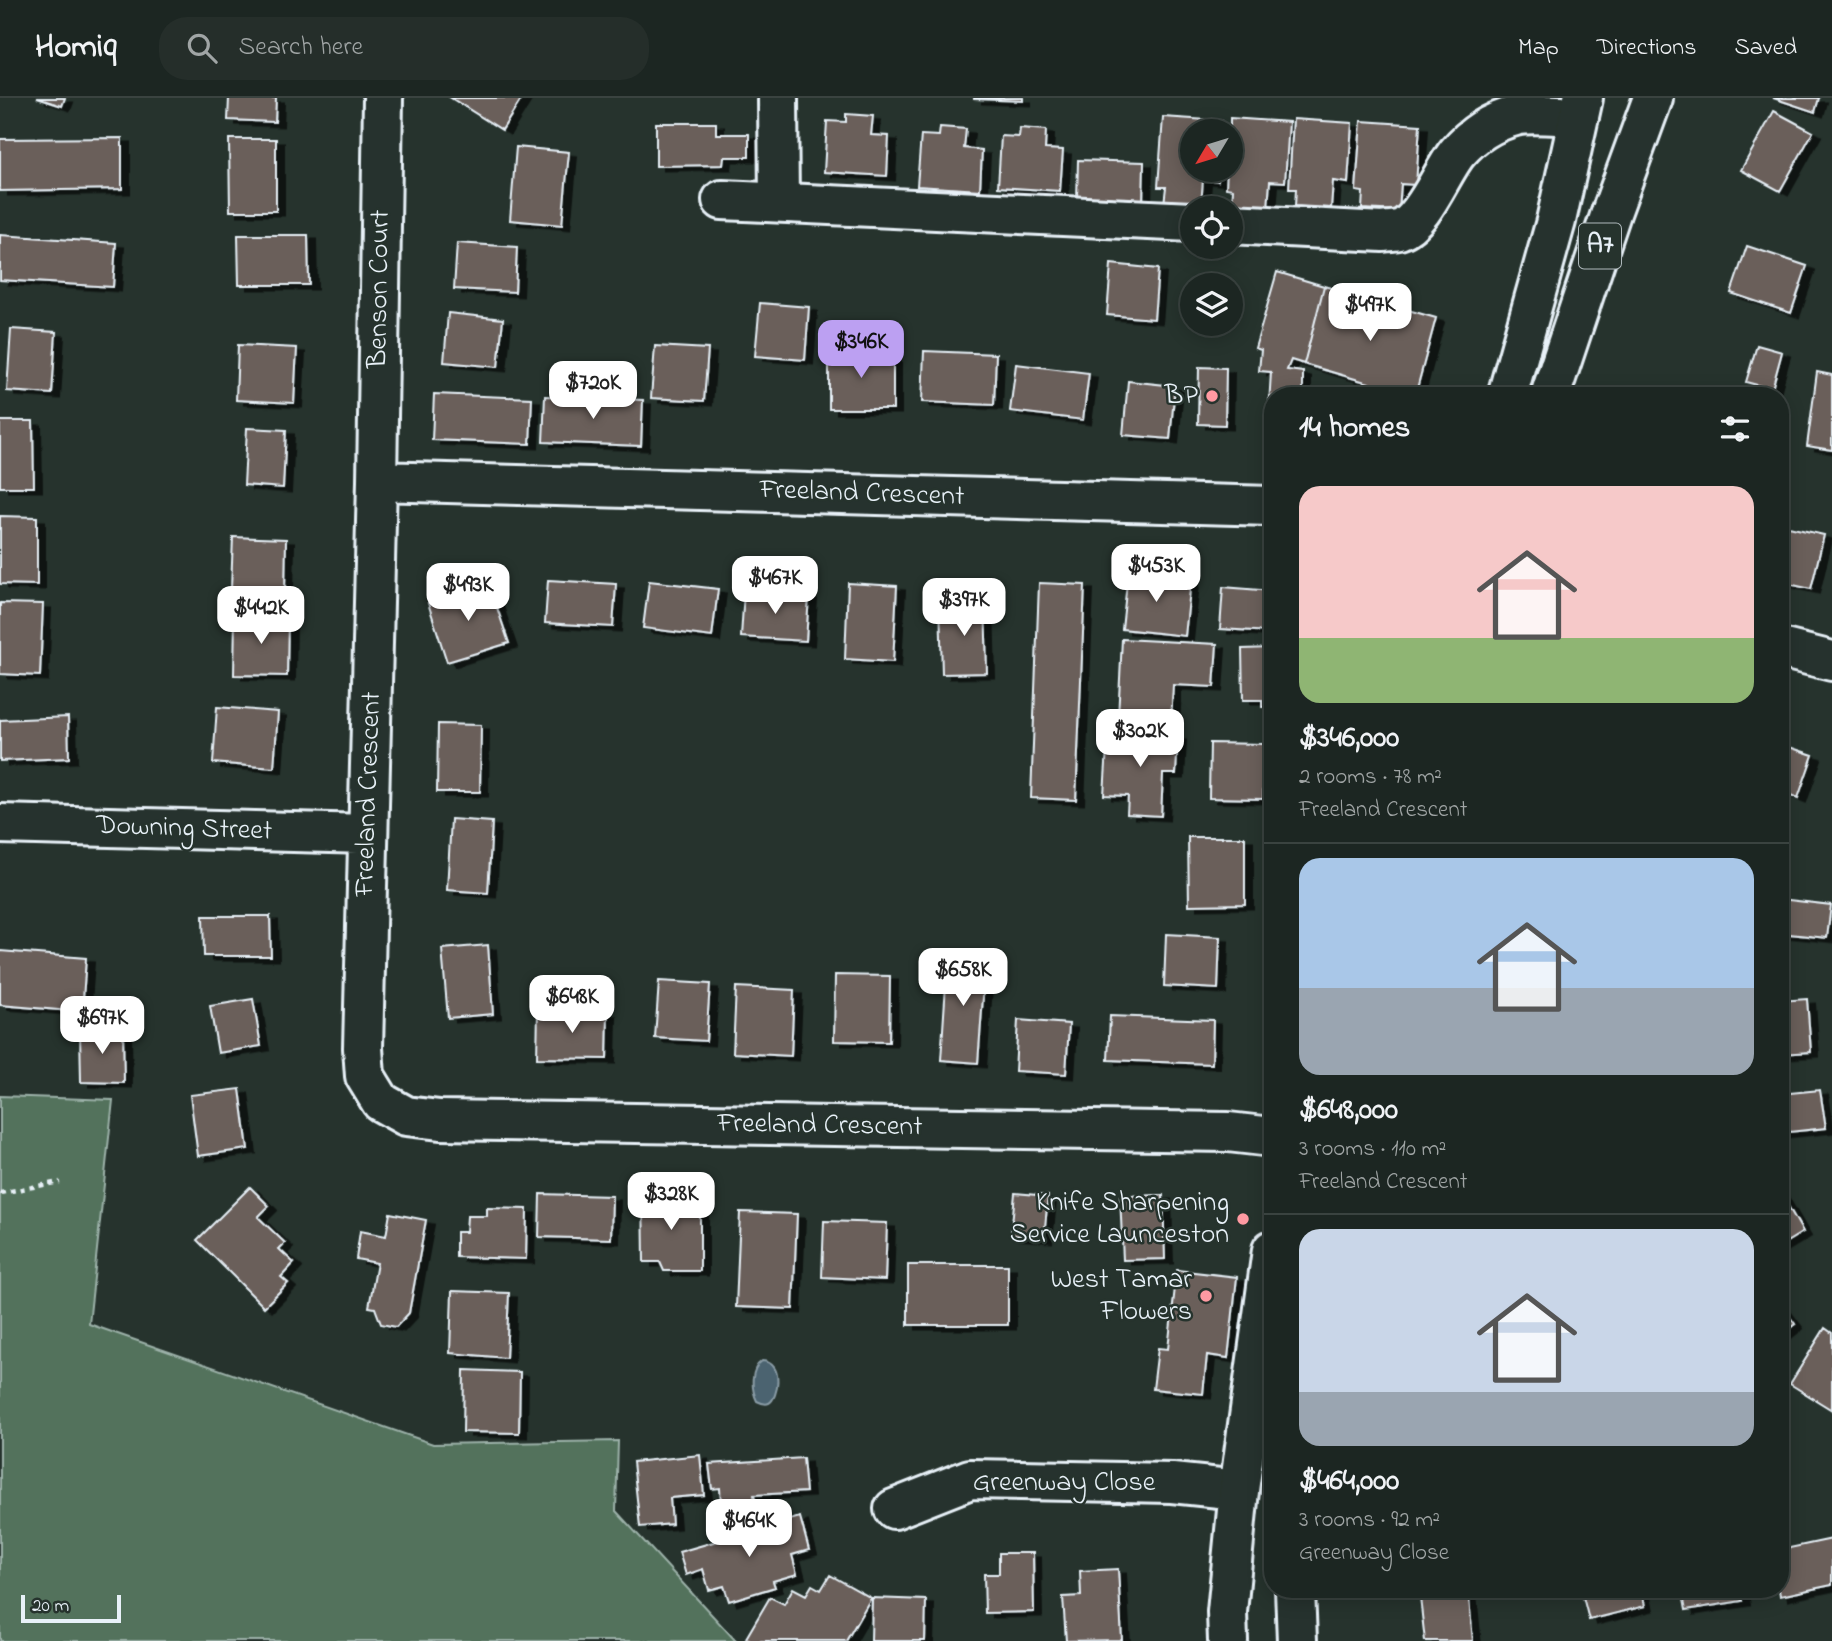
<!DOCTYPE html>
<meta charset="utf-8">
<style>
body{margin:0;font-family:"Indie Flower",sans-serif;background:#252e2a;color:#f1f3f6;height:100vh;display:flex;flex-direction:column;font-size:26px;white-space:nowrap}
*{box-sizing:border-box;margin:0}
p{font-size:23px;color:#a0a5a5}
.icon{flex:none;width:38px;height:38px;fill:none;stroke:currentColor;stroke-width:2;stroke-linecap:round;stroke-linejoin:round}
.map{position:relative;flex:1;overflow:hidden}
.panel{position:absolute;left:1264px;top:289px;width:525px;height:1211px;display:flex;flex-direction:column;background:#1c2622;border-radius:28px;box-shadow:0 4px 18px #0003,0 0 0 2px #3a4340}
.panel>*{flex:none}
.needle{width:46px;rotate:232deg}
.buttons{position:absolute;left:1180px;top:21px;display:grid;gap:14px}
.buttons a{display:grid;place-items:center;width:63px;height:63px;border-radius:50%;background:#1c2622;box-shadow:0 4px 18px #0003,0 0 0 2px #3a4340;font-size:35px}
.scale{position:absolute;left:21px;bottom:18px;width:100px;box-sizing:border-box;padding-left:7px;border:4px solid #e8f1f8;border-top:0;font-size:19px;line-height:24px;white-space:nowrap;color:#e8f1f8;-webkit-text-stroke:5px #26332d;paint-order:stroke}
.price{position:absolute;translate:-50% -60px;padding:0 16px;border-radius:14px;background:#fff;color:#222;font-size:23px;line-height:46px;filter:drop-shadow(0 2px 4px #0008)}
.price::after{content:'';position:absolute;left:50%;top:42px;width:21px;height:16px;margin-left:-10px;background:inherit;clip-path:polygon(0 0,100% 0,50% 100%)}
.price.active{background:#bca0f2;color:#111}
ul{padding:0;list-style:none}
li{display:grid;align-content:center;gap:14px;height:371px;padding:0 35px}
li+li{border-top:2px solid #3a4340}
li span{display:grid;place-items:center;height:217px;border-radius:21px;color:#555}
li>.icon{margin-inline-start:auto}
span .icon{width:126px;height:126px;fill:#fffc;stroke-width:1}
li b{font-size:30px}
h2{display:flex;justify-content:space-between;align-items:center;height:84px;padding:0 35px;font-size:30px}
header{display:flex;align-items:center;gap:42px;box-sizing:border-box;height:98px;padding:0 35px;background:#1c2622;border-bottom:2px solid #3a4340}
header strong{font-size:33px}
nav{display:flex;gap:38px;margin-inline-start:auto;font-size:24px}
.search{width:490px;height:63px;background:#252e2a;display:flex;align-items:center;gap:18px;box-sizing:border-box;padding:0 24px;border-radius:28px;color:#a0a5a5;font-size:26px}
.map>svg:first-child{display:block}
</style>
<header>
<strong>Homiq</strong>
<div class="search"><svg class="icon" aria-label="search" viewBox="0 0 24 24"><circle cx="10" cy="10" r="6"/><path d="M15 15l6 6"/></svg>Search here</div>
<nav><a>Map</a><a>Directions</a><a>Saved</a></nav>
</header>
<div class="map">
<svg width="1832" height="1543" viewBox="0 0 1832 1543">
<defs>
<filter id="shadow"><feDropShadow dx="8" dy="4.5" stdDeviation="0" flood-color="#0009"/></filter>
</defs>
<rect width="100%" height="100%" fill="#26332d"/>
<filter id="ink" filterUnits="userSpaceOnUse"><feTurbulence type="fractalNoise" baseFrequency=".0143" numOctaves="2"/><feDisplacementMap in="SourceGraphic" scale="14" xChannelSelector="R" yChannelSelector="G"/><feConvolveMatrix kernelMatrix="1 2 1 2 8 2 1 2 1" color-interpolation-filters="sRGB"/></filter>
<g filter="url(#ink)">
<!-- green -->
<path fill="#52725b" stroke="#9db2aa" stroke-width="2" d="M0,998L113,1002L89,1226L433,1346L618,1343L616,1413L736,1543H0Z"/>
<!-- water -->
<path fill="#4b6470" stroke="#8a9ca6" stroke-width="2" d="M762,1263C785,1264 778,1301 769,1305C765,1307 761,1305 757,1303C751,1291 750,1271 762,1263Z"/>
<!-- building -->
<path fill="#6b5f5a" stroke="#e8f1f8" stroke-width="2" filter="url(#shadow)" d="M37,0H65L62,8Z
M229,0H276L275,24L228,22Z
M451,0H522L502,32Z
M974,0H1023V3L974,1Z
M1773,0H1819L1815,14Z
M1774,13L1813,34L1780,93L1741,72Z
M846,16L873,18L871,37L889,38L887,78L824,74L827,23L846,24Z
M1163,19L1222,23L1221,33H1192V72H1219L1218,83L1203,81L1201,108L1164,106L1166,89H1158Z
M1230,20L1289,24L1285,84L1270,83L1268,110L1232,107L1233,91L1226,90L1227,72H1230Z
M1293,21L1352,25L1348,85L1333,83L1331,110L1295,108L1296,91H1289Z
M1361,23L1420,27L1416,87L1401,86L1399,113L1362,111L1363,94L1356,93Z
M656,25H716V36H749V59H724L723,67L656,68Z
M940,29L966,31L964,50L982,52L980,92L917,88L921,37L939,38Z
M1020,30L1046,32L1045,51L1063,52L1060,93L998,89L1001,38L1019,39Z
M122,40V91L0,93V41Z
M229,41H276V113H230Z
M516,49L569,54L562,127L510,122Z
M1078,62L1144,64L1143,105L1077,103Z
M0,137L116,145L113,189L0,182Z
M238,137H308L309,187H239Z
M457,145L517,149L515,194L454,191Z
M1747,148L1807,168L1791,215L1731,195Z
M1111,166L1158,171L1154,221L1107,217Z
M1277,174L1324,188L1304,266L1291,262L1287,272L1303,274V298H1272V341L1267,340L1271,274L1259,273L1261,252L1255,250Z
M1324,188L1436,220L1415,298H1366L1369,285L1304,266Z
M760,205L809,209L805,262L755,258Z
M448,215L503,221L498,269L444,264Z
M11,231L56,234L52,296L7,293Z
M238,247L297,250L294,305L236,302Z
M1757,247L1782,254L1772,291L1746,284Z
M655,248L708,251L704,303L651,300Z
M829,253H893V311H829Z
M924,253L996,256L994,307L922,304Z
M1016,266L1089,275L1083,322L1010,313Z
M1199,269L1226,270L1225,327L1198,326Z
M1817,274L1832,277V352L1807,348Z
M1128,283L1175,288L1170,341L1123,337Z
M434,296L532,300L530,346L432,342Z
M545,298L643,302L641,348L543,344Z
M0,323H33L34,389H0Z
M247,330L286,332L283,390L244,387Z
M0,418L37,419V487L0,486Z
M1780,427L1824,437L1811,491L1780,484Z
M233,439L286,441L285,493L231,491Z
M1128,475L1191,482L1185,538L1122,531Z
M548,482L616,486L613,529L545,525Z
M649,483L718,491L712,539L643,530Z
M848,485L897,488L893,564L845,561Z
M1039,485L1085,487L1076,702L1031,700Z
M489,486L509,545L447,564L428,505Z
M1223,489L1272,493V534L1220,531Z
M744,493L809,497L806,543L741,539Z
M985,503L987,575L942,576L940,504Z
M0,505L43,506L40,578L0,576Z
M235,518L288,519L287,578L234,577Z
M1122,541L1217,546L1214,589L1173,587L1171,624L1118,620Z
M1272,550V609H1262V602H1243L1242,551Z
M217,609L278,614L274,670L213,665Z
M68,619L69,660L0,663V622Z
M438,626L481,627L480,694H437Z
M1108,634L1178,638L1176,676H1163L1161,718L1127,716L1128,698L1104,697Z
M1210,645L1265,646L1263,701L1209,700Z
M1780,646L1813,657L1798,700L1780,693Z
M451,721L492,724L488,795L447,792Z
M1188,739H1245V806L1189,807Z
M1780,801L1831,807L1827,840L1780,835Z
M203,818H270L271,858H204Z
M1166,836L1220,839L1218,891L1164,888Z
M488,847L493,916L448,920L442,851Z
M0,853L86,860L82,914L0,907Z
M948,856L986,859L978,965L941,962Z
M835,877L890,878L889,944L834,943Z
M659,883L710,886L706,943L655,940Z
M736,889L794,892L791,958L733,955Z
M253,901L261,948L218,955L210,908Z
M1807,901L1811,954L1780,956V903Z
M538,912L608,914L607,961L537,960Z
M1110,918L1213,922L1212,966L1108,962Z
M1018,922L1069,926L1066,976L1015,973Z
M80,932H123L124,985L81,984Z
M240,991L248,1051L198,1058L190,997Z
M1820,992L1826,1030L1780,1035V996Z
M643,1087H667V1107L700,1108V1173H664L660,1164H644Z
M250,1089L269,1108L258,1119L285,1145L279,1151L294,1165L281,1179L288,1185L264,1209L197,1142Z
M1015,1095L1048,1098L1044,1140L1011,1137Z
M540,1096L612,1098L611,1141L539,1139Z
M1781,1096L1803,1134L1780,1148V1097Z
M1163,1097L1165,1161L1123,1162L1120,1098Z
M487,1110L527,1111L526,1161L456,1159V1134H466L467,1118H487Z
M740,1114L797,1116L793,1211L736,1209Z
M390,1115L426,1122L409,1215L396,1229L381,1226L375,1210L369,1209L377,1165L356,1161L360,1133L386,1138Z
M824,1123L887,1125L885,1182L822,1179Z
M908,1167H1008V1227H908Z
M1177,1172L1237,1179L1228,1260L1207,1257L1203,1296L1153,1291L1158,1250L1168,1251Z
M452,1193L509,1195L506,1260L450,1255Z
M1780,1206L1795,1226L1780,1238Z
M1825,1230L1832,1235V1312L1790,1286Z
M464,1272L520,1274L519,1335L463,1334Z
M700,1357L704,1397L670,1400L672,1426L640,1429L633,1364Z
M803,1360L806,1394L754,1397L755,1403L721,1405L720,1390L712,1391L709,1366Z
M800,1419L809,1452L792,1457L797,1476L773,1483L775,1489L729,1503L724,1488L709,1492L703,1471L686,1477L679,1454Z
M1832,1441V1487L1780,1498L1779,1491L1780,1452Z
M999,1455H1033L1034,1514L985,1515L984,1476H999Z
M1118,1471L1122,1542L1066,1543L1063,1499L1081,1498L1080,1473Z
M830,1477L871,1500L846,1543H750L746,1540L770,1499L784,1506L793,1490L806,1497L812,1487L821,1492Z
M1419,1491H1468L1473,1543H1425Z
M1581,1491H1641L1645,1508L1589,1522Z
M1682,1491H1740L1742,1503L1686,1512Z
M872,1500L926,1502L925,1543H871Z"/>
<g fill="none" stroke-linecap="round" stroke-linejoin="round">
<defs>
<path id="minor" d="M778,0L779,104
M722,102L1192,124
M1230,126L1383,134C1388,133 1394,133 1399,132C1423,124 1441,75 1457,55C1472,37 1492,24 1515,18C1529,14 1563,18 1579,18
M377,383L383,0
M1272,408L377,383L363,950L365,978L381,1004L406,1018L440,1022L1228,1034L1272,1039
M1780,550L1832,563
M0,726L368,736
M894,1411L970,1381L1172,1385L1239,1392"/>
<path id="highway" d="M1507,298L1556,123L1583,0
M1550,298L1611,115L1653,0
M1295,1491L1297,1543
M1228,1543L1227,1514L1239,1392L1272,1152"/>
</defs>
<!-- minor casing -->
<use href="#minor" stroke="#e8f1f8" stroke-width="44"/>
<!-- highway casing -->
<use href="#highway" stroke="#e8f1f8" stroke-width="44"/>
<!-- path -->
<path stroke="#e8f1f8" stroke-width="4.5" stroke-dasharray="5 5" stroke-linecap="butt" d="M0,1095L60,1084"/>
<!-- minor -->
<use href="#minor" stroke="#26332d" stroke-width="38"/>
<!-- highway -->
<use href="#highway" stroke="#26332d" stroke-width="38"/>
</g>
</g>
<!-- markers -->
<g fill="#ff9aa2" stroke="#26332d" stroke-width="2.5">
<circle cx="1212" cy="298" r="7"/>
<circle cx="1243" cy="1121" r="7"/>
<circle cx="1206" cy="1198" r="7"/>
</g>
<g text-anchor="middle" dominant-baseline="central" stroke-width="5" stroke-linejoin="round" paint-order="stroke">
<!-- shield labels -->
<rect fill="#26332d" stroke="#aeb8bb" stroke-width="2" x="1579" y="125.5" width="42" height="45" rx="5"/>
<g font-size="26" font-weight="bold" fill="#e8f1f8">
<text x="1600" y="148">A7</text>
</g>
<!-- street labels -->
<g font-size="28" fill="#e8f1f8" stroke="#26332d">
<text transform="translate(380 191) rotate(-89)">Benson Court</text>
<text transform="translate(862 396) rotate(2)">Freeland Crescent</text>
<text transform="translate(369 696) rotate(-88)">Freeland Crescent</text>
<text transform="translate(184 731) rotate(2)">Downing Street</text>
<text transform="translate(820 1028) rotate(1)">Freeland Crescent</text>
<text x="1064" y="1385">Greenway Close</text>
</g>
<!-- poi labels -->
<g font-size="28" fill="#e8f1f8" stroke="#26332d" text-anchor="end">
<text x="1198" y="298">BP</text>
<text x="1229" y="1105">Knife Sharpening<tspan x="1229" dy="32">Service Launceston</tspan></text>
<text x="1192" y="1182">West Tamar<tspan x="1192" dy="32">Flowers</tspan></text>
</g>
</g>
</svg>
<div class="buttons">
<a><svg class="needle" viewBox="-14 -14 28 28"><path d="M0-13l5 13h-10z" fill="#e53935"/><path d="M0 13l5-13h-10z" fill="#a0a5a5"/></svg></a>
<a><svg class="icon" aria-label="locate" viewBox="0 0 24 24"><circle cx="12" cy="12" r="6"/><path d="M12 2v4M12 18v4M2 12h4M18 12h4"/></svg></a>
<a><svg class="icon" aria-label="layers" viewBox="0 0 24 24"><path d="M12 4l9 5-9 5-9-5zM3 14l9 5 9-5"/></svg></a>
</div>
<div class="scale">20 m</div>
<b class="price" style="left:1370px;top:245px">$497K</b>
<b class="price active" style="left:861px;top:282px">$346K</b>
<b class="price" style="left:593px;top:323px">$720K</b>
<b class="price" style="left:1156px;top:506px">$453K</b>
<b class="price" style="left:775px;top:518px">$467K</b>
<b class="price" style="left:468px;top:525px">$493K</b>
<b class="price" style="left:964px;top:540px">$397K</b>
<b class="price" style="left:261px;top:548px">$442K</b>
<b class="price" style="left:1140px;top:671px">$302K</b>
<b class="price" style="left:963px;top:910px">$658K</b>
<b class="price" style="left:572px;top:937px">$648K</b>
<b class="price" style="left:102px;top:958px">$697K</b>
<b class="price" style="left:671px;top:1134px">$328K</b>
<b class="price" style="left:749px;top:1461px">$464K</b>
<section class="panel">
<h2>14 homes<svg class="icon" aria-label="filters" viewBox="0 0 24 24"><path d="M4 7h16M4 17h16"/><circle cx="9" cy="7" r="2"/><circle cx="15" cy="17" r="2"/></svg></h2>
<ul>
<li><span style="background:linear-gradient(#f6c9c9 70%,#8fb573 0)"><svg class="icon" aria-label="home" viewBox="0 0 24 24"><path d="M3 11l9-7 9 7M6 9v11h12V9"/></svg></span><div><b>$346,000</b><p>2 rooms · 78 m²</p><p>Freeland Crescent</p></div></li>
<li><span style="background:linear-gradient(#a9c7e8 60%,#9aa5b1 0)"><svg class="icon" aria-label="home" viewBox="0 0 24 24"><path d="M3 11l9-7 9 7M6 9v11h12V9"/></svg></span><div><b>$648,000</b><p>3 rooms · 110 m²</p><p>Freeland Crescent</p></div></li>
<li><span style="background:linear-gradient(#c9d6e8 75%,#9aa5b1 0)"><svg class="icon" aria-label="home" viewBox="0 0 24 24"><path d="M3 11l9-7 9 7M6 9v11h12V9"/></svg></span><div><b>$464,000</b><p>3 rooms · 92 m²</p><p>Greenway Close</p></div></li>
</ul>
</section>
</div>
